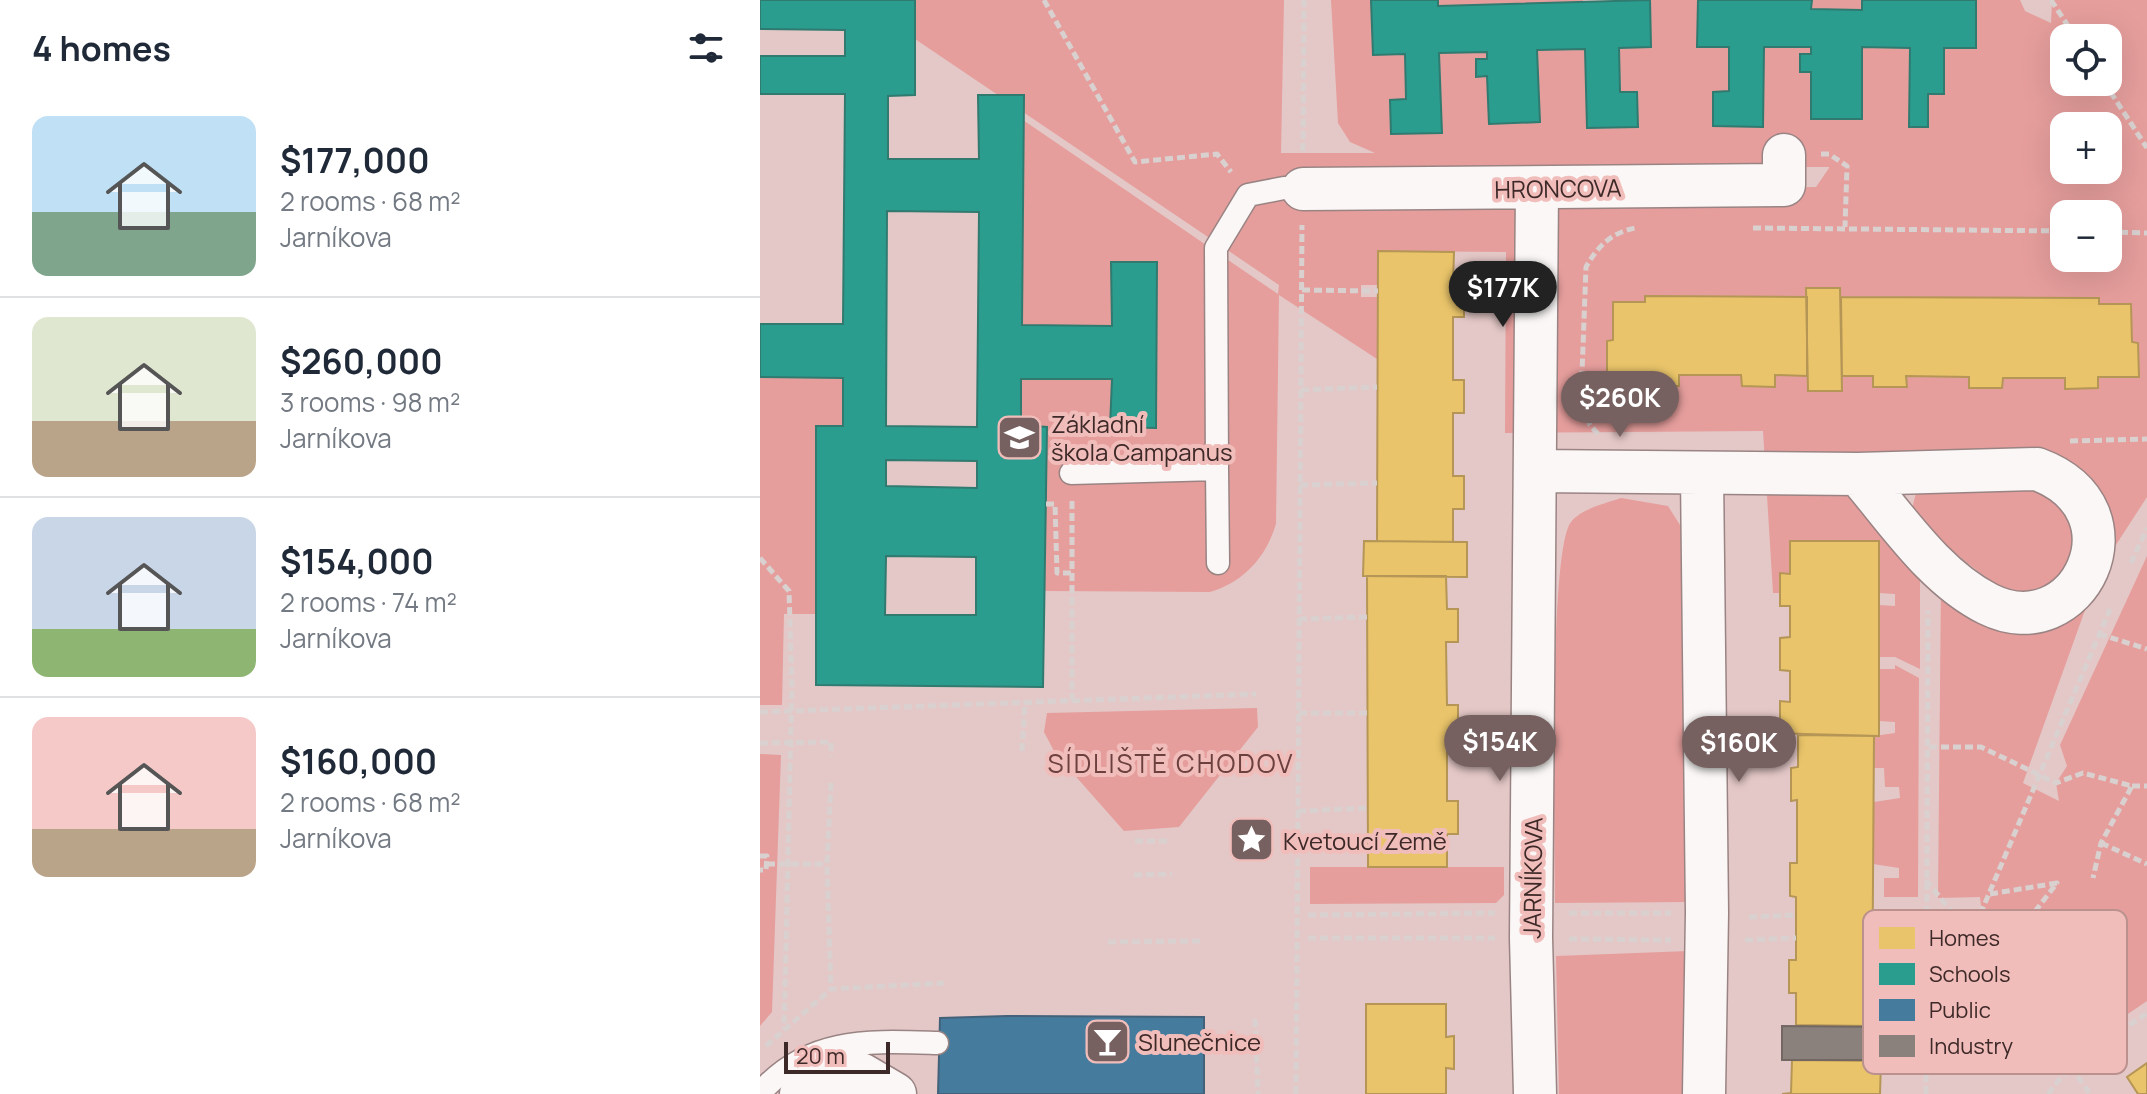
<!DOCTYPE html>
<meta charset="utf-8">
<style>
body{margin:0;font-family:Manrope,sans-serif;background:#f2f2f3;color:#1f2937;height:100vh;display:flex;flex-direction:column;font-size:30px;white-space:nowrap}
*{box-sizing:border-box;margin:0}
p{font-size:26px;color:#747a83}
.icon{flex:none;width:44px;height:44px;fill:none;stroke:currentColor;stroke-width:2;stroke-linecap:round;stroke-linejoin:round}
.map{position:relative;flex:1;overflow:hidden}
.details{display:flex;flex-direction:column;background:#fff;width:760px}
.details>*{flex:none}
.fabs{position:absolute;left:1290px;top:24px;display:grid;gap:16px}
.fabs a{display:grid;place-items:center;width:72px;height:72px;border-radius:16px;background:#fff;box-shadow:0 8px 32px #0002;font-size:40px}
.scale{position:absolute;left:24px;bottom:20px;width:106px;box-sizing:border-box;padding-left:8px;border:4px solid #3d2928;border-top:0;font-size:22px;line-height:28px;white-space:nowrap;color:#3d2928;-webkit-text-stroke:6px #f1bdba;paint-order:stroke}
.price{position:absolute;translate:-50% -68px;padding:0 18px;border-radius:28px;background:#776160;color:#fff;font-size:26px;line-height:52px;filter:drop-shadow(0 2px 4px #0008)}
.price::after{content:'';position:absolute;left:50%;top:48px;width:24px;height:18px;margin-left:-12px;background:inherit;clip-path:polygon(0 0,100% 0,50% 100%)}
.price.current{background:#222;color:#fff}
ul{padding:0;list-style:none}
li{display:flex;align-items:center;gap:24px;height:200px;padding:0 32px}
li+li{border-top:2px solid #e0e1e3}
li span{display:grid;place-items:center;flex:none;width:224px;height:160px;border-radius:16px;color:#555}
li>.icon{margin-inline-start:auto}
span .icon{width:96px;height:96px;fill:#fffc;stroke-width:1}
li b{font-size:34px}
h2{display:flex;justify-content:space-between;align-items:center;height:96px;padding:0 32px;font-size:34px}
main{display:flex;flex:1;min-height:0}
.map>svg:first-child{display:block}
</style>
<main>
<section class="details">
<h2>4 homes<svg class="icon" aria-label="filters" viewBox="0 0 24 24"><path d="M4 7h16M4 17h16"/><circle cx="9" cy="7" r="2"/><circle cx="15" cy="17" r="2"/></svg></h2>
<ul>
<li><span style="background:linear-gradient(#bfe0f5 60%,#7fa58c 0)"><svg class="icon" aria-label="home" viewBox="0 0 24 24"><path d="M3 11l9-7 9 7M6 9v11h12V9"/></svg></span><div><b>$177,000</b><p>2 rooms · 68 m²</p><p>Jarníkova</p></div></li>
<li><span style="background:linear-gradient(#dfe7d0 65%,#b9a48a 0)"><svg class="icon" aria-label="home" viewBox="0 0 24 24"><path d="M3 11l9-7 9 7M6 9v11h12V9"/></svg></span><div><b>$260,000</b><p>3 rooms · 98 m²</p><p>Jarníkova</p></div></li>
<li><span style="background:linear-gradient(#c9d6e8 70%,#8fb573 0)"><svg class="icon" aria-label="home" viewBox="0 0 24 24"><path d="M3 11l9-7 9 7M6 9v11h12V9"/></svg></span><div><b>$154,000</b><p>2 rooms · 74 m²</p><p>Jarníkova</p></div></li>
<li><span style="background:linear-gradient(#f6c9c9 70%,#b9a48a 0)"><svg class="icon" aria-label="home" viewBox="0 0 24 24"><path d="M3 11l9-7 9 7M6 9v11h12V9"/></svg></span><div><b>$160,000</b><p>2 rooms · 68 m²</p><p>Jarníkova</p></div></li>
</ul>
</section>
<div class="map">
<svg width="1387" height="1094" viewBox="0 0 1387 1094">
<rect width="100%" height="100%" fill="#e4c8c7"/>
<!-- green -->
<path fill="#e59e9c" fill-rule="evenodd" d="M155,0H524L521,153H615L590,142L578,123L571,0H611L613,55L645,54L646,99L630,100L632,134L681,133L679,53L727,52V59L716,60L717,77L727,76L779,122L777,50L825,49L828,128L878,127L860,92L859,48L891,47L890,0H938V47H969V91L953,92V126H1003L1004,47H1051V119H1101L1102,47L1150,48L1149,127H1167L1168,94L1184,93V48L1216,0H1260L1265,11L1291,23L1292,0H1387V497L1339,571L1263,783L1299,801L1296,783L1307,766L1300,745L1387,556V1001L1309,1054L1224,933L1220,897L1178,898L1181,582L1303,612L1328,496L1129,459L1160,563V669L1135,657H1119V605L1135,606V594L1119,593L1030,541V574L1020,573V593H1013L1003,431L745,433L746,252L618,251V285H601V297H618L617,359L519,295L516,524C506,557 484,582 450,592L285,591L287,427L261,425V379H352L351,426L397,263L351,262L352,326L262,325L263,120L518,294L519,285L155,39ZM1304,38H1348V82H1304ZM1304,126H1348V170H1304ZM661,166L1069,167V168L1056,187L648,192ZM1304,214H1348V258H1304ZM1047,288H1080L1081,297L1338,298L1339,304H1371L1372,342L1378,343L1379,376L1338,377V388L1306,389L1305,378H1243L1242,388H1210L1209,377L1146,376V387H1113V376H1082L1081,391H1048L1047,376L1015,375L1014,387L982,386L981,375H919V386H886L885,375L847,374V341L853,340V302H885V296L1047,297Z
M678,0H823V2L678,6Z
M1017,0H1150L1102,10L1051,9L1052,1Z
M0,377L83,378V426H56V614H24L22,705H0Z
M1167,490C1193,490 1263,485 1285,494C1313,506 1321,551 1302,574C1289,589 1268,590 1251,594C1231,582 1156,527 1153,506C1153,502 1155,498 1156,493Z
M861,498L908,506L932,544L930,902L795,903C795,848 788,551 811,522C821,509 846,503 861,498Z
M1135,665L1159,678L1158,897H1124V878H1139V868L1113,864L1114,802L1140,798L1139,787H1125L1124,768H1114V736L1135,733V722L1119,721V669H1135Z
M497,708L498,727L419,827L364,831L295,753L284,732L287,713Z
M0,754L21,755L12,1012L0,1026Z
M550,867H744V895L736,903L550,904Z
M929,951L928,1094H799L796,956Z"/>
<!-- homes -->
<path fill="#e9c46a" stroke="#b59656" stroke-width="2" d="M618,251L694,252L693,284H704V317H693V380H704V413H693V476H704V509H693V542L617,541Z
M1046,288H1080L1082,391H1048Z
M885,296L1047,297V376L1015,375V387L982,386L981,375H919V386H886L885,375H847V341L853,340V302H885Z
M1081,297L1339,298V304H1371L1372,342L1378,343L1379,377H1338V388L1305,389V378H1243L1242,388H1209V377L1146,376L1147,387H1113V376H1082Z
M604,541L707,542V577L603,576Z
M1030,541H1119V736L1009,733L1008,721H1020V701L1030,702V671L1020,670V638L1030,637V606H1020V573L1030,574Z
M607,576H686L687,609H698V642H686L687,705H698V739L687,738V801H698V834H687V867H608Z
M1038,735L1114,736L1112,1026L1036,1025V993H1029V960H1036V897L1030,896V863H1037V800L1031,801V768L1038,767Z
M606,1004H686V1037L694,1036V1069L686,1068V1094H606Z
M1032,1060L1121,1061L1120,1094H1022L1031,1093Z
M1387,1063V1094H1378L1367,1077Z"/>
<!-- schools -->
<path fill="#2a9d8f" stroke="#307a70" stroke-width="2" fill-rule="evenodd" d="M0,0H155V95L128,96V159H219L218,95H264L262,325L352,326L351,262H397L396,428L350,427L352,379H261V425L287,427L283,687L56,685V426H83V378L0,377V324H83L85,94H0V56H85V30L0,29ZM127,211L219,212L217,427L126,426ZM126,460L217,461V488L126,486ZM126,556L216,557V615H125Z
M611,0H678V6L890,0L891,47L859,48L860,92H877L878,127L827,128L825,49L777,50L780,122L729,124L727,76L716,77V59H727V52L679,53L682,133L631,134L630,100L646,99L645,54L613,55Z
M938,0H1052L1051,9L1102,10V0H1216V48H1184V94H1168V127H1149L1150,48L1102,47V119H1051V72H1040V54H1051V47H1004L1003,127L953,126V92L969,91V47H937Z"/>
<!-- public -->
<path fill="#457b9d" stroke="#43627a" stroke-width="2" d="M247,1016L444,1017V1094H178L180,1018Z"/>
<!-- industry -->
<path fill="#8a817c" stroke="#736763" stroke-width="2" d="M1022,1026L1126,1027V1060H1022Z"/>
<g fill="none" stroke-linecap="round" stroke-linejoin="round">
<defs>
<path id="lane" d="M457,469L458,563
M311,473L457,469L456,248L488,195L524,188L543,189
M0,1093C49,1037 109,1041 177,1043"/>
<path id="street" d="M543,189L1024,185V155
M776,471L1098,474L1277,469C1387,510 1318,649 1228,604C1174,577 1136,518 1098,474
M942,474L947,913L944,1094
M41,1094L59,1084L101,1074L135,1094
M775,1094L771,938L777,188"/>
</defs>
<!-- lane casing -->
<use href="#lane" stroke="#998483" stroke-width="25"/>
<!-- street casing -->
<use href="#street" stroke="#998483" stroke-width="45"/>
<!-- path -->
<path stroke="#d9d0d0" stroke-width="5" stroke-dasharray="8 4" stroke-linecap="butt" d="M284,0L375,162L457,154L471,172
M1291,0L1316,38
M1344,82L1387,148
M543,151L544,0
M1061,154H1069L1087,166L1085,227
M993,228L1304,231
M1348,232L1387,233
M542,290L618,291
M541,390L617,387
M838,434L830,425L821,400L826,267C838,246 851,233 875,228
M1310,441L1387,439
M540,485L617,483
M312,501V700
M286,504H295L297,573H312
M0,558L29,591L32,687L24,1029
M1371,563L1387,528
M539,619L607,617
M1339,634L1387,649
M0,712L496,694
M539,713H607
M0,743L71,742V756
M1169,747H1221L1296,783L1323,773L1372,786L1341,843L1333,878
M262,751L265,702
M71,783L67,864L71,989L184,983
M1372,786H1387
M538,811L607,808
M375,841H409
M1341,843L1387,864
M0,856H7L6,870H0
M7,864H67
M374,875L412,874
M1166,880L1211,936L1203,958L1221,984
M1230,894L1297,883L1273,914
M809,913H911
M548,915L735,913
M989,917L1036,915
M1211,936L1350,609
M548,938H735
M1112,938L1211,936L1235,958L1330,1094
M809,939L911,940
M985,940L1036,938
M348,942L442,941
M495,1019L498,1094
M6,1046L71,989
M536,1094L542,225
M1166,1094L1168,611
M1288,1094L1310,1066L1387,1013"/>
<!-- lane -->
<use href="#lane" stroke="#fbf7f7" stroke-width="22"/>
<!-- street -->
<use href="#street" stroke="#fbf7f7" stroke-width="42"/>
</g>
<!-- icons -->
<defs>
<symbol id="school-square" viewBox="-11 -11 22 22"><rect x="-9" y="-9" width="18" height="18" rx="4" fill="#776160" stroke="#f1bdba"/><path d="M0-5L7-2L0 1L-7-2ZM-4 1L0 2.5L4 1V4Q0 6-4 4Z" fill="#fff"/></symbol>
<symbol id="sight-square" viewBox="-11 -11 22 22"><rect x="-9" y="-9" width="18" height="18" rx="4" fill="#776160" stroke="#f1bdba"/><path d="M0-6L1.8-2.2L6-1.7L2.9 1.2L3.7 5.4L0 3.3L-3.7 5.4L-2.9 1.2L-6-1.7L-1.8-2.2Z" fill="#fff"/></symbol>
<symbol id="bar-square" viewBox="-11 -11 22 22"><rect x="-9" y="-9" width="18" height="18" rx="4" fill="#776160" stroke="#f1bdba"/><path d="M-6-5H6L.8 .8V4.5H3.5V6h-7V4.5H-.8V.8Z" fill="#fff"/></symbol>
</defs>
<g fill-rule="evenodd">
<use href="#school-square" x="234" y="412" width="51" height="51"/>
<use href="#sight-square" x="466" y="814" width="51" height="51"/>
<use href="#bar-square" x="322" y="1016" width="51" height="51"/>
</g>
<g text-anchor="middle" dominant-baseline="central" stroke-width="8" stroke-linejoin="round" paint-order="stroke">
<!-- street labels -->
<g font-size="24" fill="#3d2928" stroke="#f1bdba">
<text transform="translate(798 188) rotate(-1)">HRONCOVA</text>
<text transform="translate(772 878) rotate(-89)">JARNÍKOVA</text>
</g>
<!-- poi labels -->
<g font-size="24" fill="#3d2928" stroke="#f1bdba" text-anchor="start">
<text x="291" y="423">Základní<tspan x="291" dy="28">škola Campanus</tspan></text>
<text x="523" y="840">Kvetoucí Země</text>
<text x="378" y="1041">Slunečnice</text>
</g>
<!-- neighbourhood labels -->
<g font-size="26" letter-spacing="2" fill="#6b403e" stroke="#f1bdba">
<text x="411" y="763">SÍDLIŠTĚ CHODOV</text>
</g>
</g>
<!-- legend -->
<rect x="1103" y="910" width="264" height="164" rx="12" fill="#f1bdba" stroke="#bb918e" stroke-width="2"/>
<rect x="1119" y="927" width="36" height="22" fill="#e9c46a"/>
<rect x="1119" y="963" width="36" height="22" fill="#2a9d8f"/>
<rect x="1119" y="999" width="36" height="22" fill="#457b9d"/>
<rect x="1119" y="1035" width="36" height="22" fill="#8a817c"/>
<g font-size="22" fill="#3d2928">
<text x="1169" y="946">Homes</text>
<text x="1169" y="982">Schools</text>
<text x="1169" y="1018">Public</text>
<text x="1169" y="1054">Industry</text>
</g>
</svg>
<div class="fabs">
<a><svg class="icon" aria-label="locate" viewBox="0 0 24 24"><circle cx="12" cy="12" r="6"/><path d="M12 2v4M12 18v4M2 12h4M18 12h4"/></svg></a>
<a>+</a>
<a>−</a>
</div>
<div class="scale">20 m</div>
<b class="price current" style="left:743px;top:329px">$177K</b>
<b class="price" style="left:860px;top:439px">$260K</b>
<b class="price" style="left:740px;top:783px">$154K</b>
<b class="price" style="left:979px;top:784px">$160K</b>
</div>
</main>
